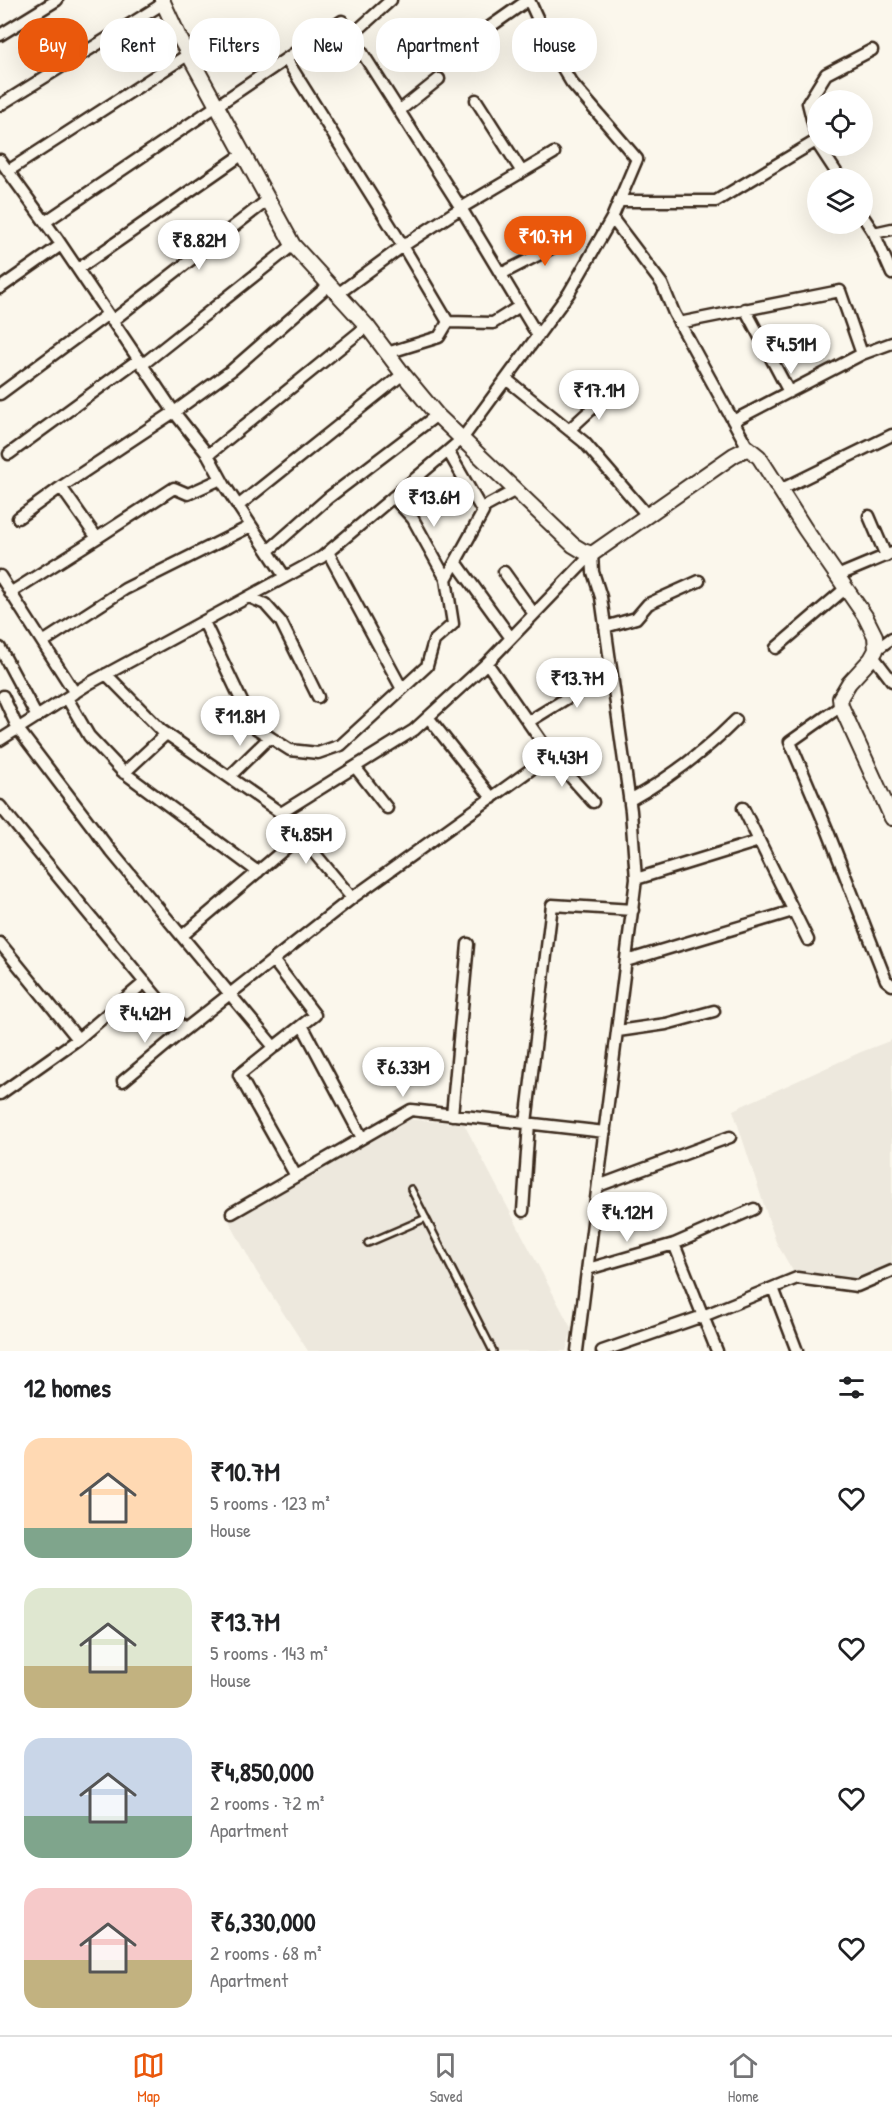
<!DOCTYPE html>
<meta charset="utf-8">
<style>
body{margin:0;font-family:"Patrick Hand",sans-serif;background:#f6f6f6;color:#202124;height:100vh;display:flex;flex-direction:column;font-size:22px;white-space:nowrap}
*{box-sizing:border-box;margin:0}
p{font-size:20px;color:#757577}
.icon{flex:none;width:33px;height:33px;fill:none;stroke:currentColor;stroke-width:2;stroke-linecap:round;stroke-linejoin:round}
.map{position:relative;height:1351px;overflow:hidden}
.panel{display:flex;flex-direction:column;background:#fff;flex:1}
.panel>*{flex:none}
.hud{position:absolute;left:18px;top:18px;width:856px;height:54px;display:flex;gap:12px}
.tools{position:absolute;left:807px;top:90px;display:grid;gap:12px}
.tools a{display:grid;place-items:center;width:66px;height:66px;border-radius:50%;background:#fff;box-shadow:0 6px 24px #0002;font-size:30px}
.price{position:absolute;translate:-50% -51px;padding:0 14px;border-radius:21px;background:#fff;color:#222;font-size:20px;line-height:39px;filter:drop-shadow(0 2px 3px #0008)}
.price::after{content:'';position:absolute;left:50%;top:36px;width:18px;height:14px;margin-left:-9px;background:inherit;clip-path:polygon(0 0,100% 0,50% 100%)}
.price.on{background:#ea580c;color:#fff}
ul{padding:0;list-style:none}
li{display:flex;align-items:center;gap:18px;height:150px;padding:0 24px}
li span{display:grid;place-items:center;flex:none;width:168px;height:120px;border-radius:18px;color:#555}
li>.icon{margin-inline-start:auto}
span .icon{width:72px;height:72px;fill:#fffc;stroke-width:1}
li b{font-size:26px}
h2{display:flex;justify-content:space-between;align-items:center;height:72px;padding:0 24px;font-size:26px}
.tag{padding:0 21px;border-radius:24px;background:#fff;box-shadow:0 6px 24px #0002;font-size:21px;line-height:54px}
.tag.on{background:#ea580c;color:#fff}
.tabs{display:flex;justify-content:space-around;align-items:center;height:84px;border-top:2px solid #e0e0e0;background:#fff;font-size:16px;color:#757577}
.tabs a{display:grid;justify-items:center;gap:3px}
.tabs .on{color:#ea580c}
.map>svg:first-child{display:block}
</style>
<div class="map">
<svg width="892" height="1351" viewBox="0 0 892 1351">
<rect width="100%" height="100%" fill="#fbf7ec"/>
<filter id="ink" filterUnits="userSpaceOnUse"><feTurbulence type="fractalNoise" baseFrequency=".0167" numOctaves="2"/><feDisplacementMap in="SourceGraphic" scale="12" xChannelSelector="R" yChannelSelector="G"/><feConvolveMatrix kernelMatrix="1 2 1 2 8 2 1 2 1" color-interpolation-filters="sRGB"/></filter>
<g filter="url(#ink)">
<!-- built -->
<path fill="#ede8dd" d="M892,1040V1270L857,1286L797,1278L776,1242L733,1110L861,1052Z
M408,1119L464,1124L572,1330L566,1351H308L256,1271L229,1221Z"/>
<g fill="none" stroke-linecap="round" stroke-linejoin="round">
<defs>
<path id="service" d="M411,1189L493,1351
M368,1243L426,1218"/>
<path id="minor" d="M529,0L552,50L571,82L637,159L612,218L662,284L674,313L748,448
M484,31L528,0
M0,35L57,0
M351,36L391,0
M286,59L403,246L461,208L554,153
M476,100L522,172
M0,105L164,3
M399,111L439,79
M818,143L808,103L826,74L872,50
M819,146L840,178
M0,160L58,240L174,412L208,455L225,486L285,577
M8,171L189,54
M619,201H716L816,141
M862,215L874,233L892,274
M45,222L342,21L461,208L538,336
M874,233L892,229
M78,269L243,154
M501,274L577,235
M0,288L61,245
M339,293L403,246L448,322
M745,309L789,392
M112,321L269,199
M679,323L840,291L862,354L892,343
M387,353L439,337L448,322L493,323L520,306
M142,365L293,245
M506,379L584,442L647,515
M0,394L108,314
M733,421L862,354
M569,430L610,392
M9,454L139,359
M208,455L367,326
M780,490L892,435
M393,497L413,519L446,579
M238,506L403,374
M481,509L516,490
M869,516L886,556
M18,518L61,487
M97,538L174,488L188,494L221,479
M268,551L328,498L437,415
M328,552L402,689L427,666L434,641L453,624L446,579L483,512L448,451
M456,562L511,638
M504,572L534,614
M0,576L75,693
M837,576L892,553
M10,593L97,538L61,487L174,412L232,370L329,285
M249,597L265,604L281,622L318,697
M204,622L254,727L290,750L318,753L341,745L402,689
M605,627L636,618L648,604L699,581
M43,642L125,589L251,526
M0,648L37,717
M776,648L846,588
M876,650L892,638
M873,656L892,681
M106,674L161,730L281,813L414,730L487,663L592,554
M3,696L18,729L110,850L274,1047L315,1015L273,960
M67,698L89,736L122,771L258,872
M841,706L790,742L827,829L886,980L892,985
M428,717L492,798
M528,722L611,671
M0,740L90,683L322,557L448,451L462,439L569,293L612,218
M551,755L593,802
M355,767L387,808
M124,773L166,734
M229,777L270,737
M630,800C670,778 704,752 736,720
M0,806L184,1030L352,898L551,755L487,663
M743,808L808,940
M281,813L352,898
M636,879L759,841
M182,936L300,836
M0,943L78,1039
M626,961L793,911
M302,1025L362,1138
M618,1031L666,1024L714,1011
M274,1047L239,1075L296,1176
M123,1081L184,1030
M0,1094L78,1039L145,982
M452,1115L468,944
M526,1123L552,905L633,910
M598,1186L730,1137
M523,1211L529,1123
M232,1213L411,1110L605,1132
M674,1244L717,1351
M588,1269L674,1244L754,1209
M773,1288L797,1351
M577,1351L636,879L631,811L601,597L593,572L592,554
M602,1351L703,1316L797,1278L857,1286L892,1271"/>
<path id="tertiary" d="M162,0L178,35L293,245L367,326L403,374L437,415L573,545L583,551L592,554L734,455L748,448L759,457L805,529L865,616L875,636L876,650L871,659L849,683L840,698L841,706L892,818"/>
</defs>
<!-- service casing -->
<use href="#service" stroke="#3b2a1e" stroke-width="10"/>
<!-- minor casing -->
<use href="#minor" stroke="#3b2a1e" stroke-width="15"/>
<!-- tertiary casing -->
<use href="#tertiary" stroke="#3b2a1e" stroke-width="18"/>
<!-- service -->
<use href="#service" stroke="#fbf7ec" stroke-width="5"/>
<!-- minor -->
<use href="#minor" stroke="#fbf7ec" stroke-width="10"/>
<!-- tertiary -->
<use href="#tertiary" stroke="#fbf7ec" stroke-width="14"/>
</g>
</g>
</svg>
<div class="tools">
<a><svg class="icon" aria-label="locate" viewBox="0 0 24 24"><circle cx="12" cy="12" r="6"/><path d="M12 2v4M12 18v4M2 12h4M18 12h4"/></svg></a>
<a><svg class="icon" aria-label="layers" viewBox="0 0 24 24"><path d="M12 4l9 5-9 5-9-5zM3 14l9 5 9-5"/></svg></a>
</div>
<b class="price on" style="left:545px;top:267px">₹10.7M</b>
<b class="price" style="left:199px;top:271px">₹8.82M</b>
<b class="price" style="left:791px;top:375px">₹4.51M</b>
<b class="price" style="left:599px;top:421px">₹17.1M</b>
<b class="price" style="left:434px;top:528px">₹13.6M</b>
<b class="price" style="left:577px;top:709px">₹13.7M</b>
<b class="price" style="left:240px;top:747px">₹11.8M</b>
<b class="price" style="left:562px;top:788px">₹4.43M</b>
<b class="price" style="left:306px;top:865px">₹4.85M</b>
<b class="price" style="left:145px;top:1044px">₹4.42M</b>
<b class="price" style="left:403px;top:1098px">₹6.33M</b>
<b class="price" style="left:627px;top:1243px">₹4.12M</b>
<div class="hud">
<a class="tag on">Buy</a>
<a class="tag">Rent</a>
<a class="tag">Filters</a>
<a class="tag">New</a>
<a class="tag">Apartment</a>
<a class="tag">House</a>
</div>
</div>
<section class="panel">
<h2>12 homes<svg class="icon" aria-label="filters" viewBox="0 0 24 24"><path d="M4 7h16M4 17h16"/><circle cx="9" cy="7" r="2"/><circle cx="15" cy="17" r="2"/></svg></h2>
<ul>
<li><span style="background:linear-gradient(#ffd9b3 75%,#7fa58c 0)"><svg class="icon" aria-label="home" viewBox="0 0 24 24"><path d="M3 11l9-7 9 7M6 9v11h12V9"/></svg></span><div><b>₹10.7M</b><p>5 rooms · 123 m²</p><p>House</p></div><svg class="icon" aria-label="heart" viewBox="0 0 24 24"><path d="M12 20l-8-8c-3-5 5-10 8-4 3-6 11-1 8 4z"/></svg></li>
<li><span style="background:linear-gradient(#dfe7d0 65%,#c2b280 0)"><svg class="icon" aria-label="home" viewBox="0 0 24 24"><path d="M3 11l9-7 9 7M6 9v11h12V9"/></svg></span><div><b>₹13.7M</b><p>5 rooms · 143 m²</p><p>House</p></div><svg class="icon" aria-label="heart" viewBox="0 0 24 24"><path d="M12 20l-8-8c-3-5 5-10 8-4 3-6 11-1 8 4z"/></svg></li>
<li><span style="background:linear-gradient(#c9d6e8 65%,#7fa58c 0)"><svg class="icon" aria-label="home" viewBox="0 0 24 24"><path d="M3 11l9-7 9 7M6 9v11h12V9"/></svg></span><div><b>₹4,850,000</b><p>2 rooms · 72 m²</p><p>Apartment</p></div><svg class="icon" aria-label="heart" viewBox="0 0 24 24"><path d="M12 20l-8-8c-3-5 5-10 8-4 3-6 11-1 8 4z"/></svg></li>
<li><span style="background:linear-gradient(#f6c9c9 60%,#c2b280 0)"><svg class="icon" aria-label="home" viewBox="0 0 24 24"><path d="M3 11l9-7 9 7M6 9v11h12V9"/></svg></span><div><b>₹6,330,000</b><p>2 rooms · 68 m²</p><p>Apartment</p></div><svg class="icon" aria-label="heart" viewBox="0 0 24 24"><path d="M12 20l-8-8c-3-5 5-10 8-4 3-6 11-1 8 4z"/></svg></li>
</ul>
</section>
<nav class="tabs">
<a class="on"><svg class="icon" aria-label="map" viewBox="0 0 24 24"><path d="M3 6l6-2 6 2 6-2v14l-6 2-6-2-6 2zM9 4v14M15 6v14"/></svg>Map</a>
<a><svg class="icon" aria-label="saved" viewBox="0 0 24 24"><path d="M7 4h10v16l-5-4-5 4z"/></svg>Saved</a>
<a><svg class="icon" aria-label="home" viewBox="0 0 24 24"><path d="M3 11l9-7 9 7M6 9v11h12V9"/></svg>Home</a>
</nav>
